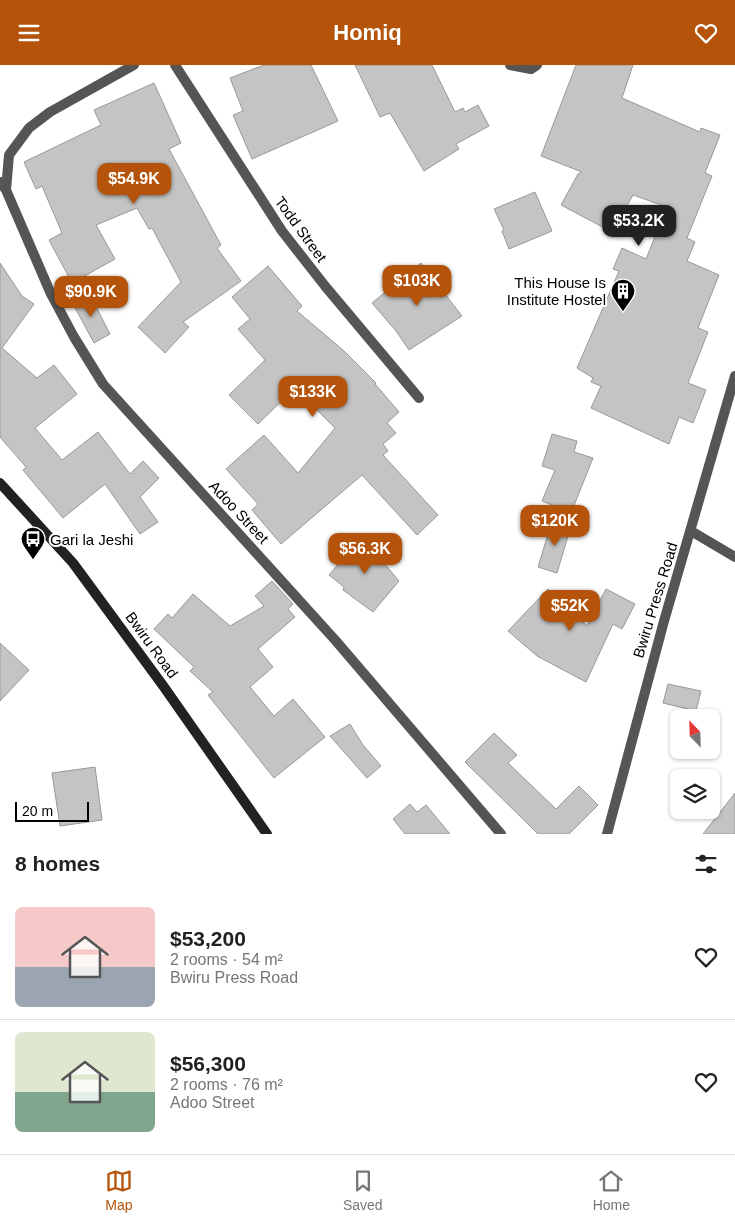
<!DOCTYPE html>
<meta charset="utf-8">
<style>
body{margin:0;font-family:Arial,sans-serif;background:#f2f2f2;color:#222;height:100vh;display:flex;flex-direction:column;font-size:19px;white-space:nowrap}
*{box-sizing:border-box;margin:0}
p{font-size:16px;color:#767676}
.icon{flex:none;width:28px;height:28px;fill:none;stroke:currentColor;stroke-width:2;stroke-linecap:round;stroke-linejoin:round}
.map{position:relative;height:769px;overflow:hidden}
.side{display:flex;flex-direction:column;background:#fff;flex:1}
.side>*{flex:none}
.needle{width:32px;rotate:337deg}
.buttons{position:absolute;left:670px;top:644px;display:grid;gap:10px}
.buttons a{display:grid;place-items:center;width:50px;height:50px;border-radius:8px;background:#fff;box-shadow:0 1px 4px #0004;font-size:25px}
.scale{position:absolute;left:15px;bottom:12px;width:74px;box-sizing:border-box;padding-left:5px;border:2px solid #000;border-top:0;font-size:14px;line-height:18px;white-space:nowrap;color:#000;-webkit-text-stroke:4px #fff;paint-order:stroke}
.price{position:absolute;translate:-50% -42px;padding:0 11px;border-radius:10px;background:#b45309;color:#fff;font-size:16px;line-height:32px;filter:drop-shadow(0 1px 2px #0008)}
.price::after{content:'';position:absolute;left:50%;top:30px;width:15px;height:11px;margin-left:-8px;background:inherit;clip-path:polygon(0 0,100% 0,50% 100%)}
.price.selected{background:#222;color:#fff}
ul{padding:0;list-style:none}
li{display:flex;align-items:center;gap:15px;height:125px;padding:0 15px}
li+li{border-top:1px solid #e0e0e0}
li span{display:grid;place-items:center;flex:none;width:140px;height:100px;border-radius:8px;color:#555}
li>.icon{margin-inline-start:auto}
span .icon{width:60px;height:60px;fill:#fffc;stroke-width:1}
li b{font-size:21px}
h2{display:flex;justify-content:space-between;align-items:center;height:60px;padding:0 15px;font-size:21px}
header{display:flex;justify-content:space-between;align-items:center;height:65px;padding:0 15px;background:#b45309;color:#fff;font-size:22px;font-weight:700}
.dock{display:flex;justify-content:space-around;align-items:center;height:70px;border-top:1px solid #e0e0e0;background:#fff;font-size:14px;color:#767676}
.dock a{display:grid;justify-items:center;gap:2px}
.dock .selected{color:#b45309}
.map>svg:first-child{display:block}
</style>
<header><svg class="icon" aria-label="menu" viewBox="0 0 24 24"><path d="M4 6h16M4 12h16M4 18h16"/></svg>Homiq<svg class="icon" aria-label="heart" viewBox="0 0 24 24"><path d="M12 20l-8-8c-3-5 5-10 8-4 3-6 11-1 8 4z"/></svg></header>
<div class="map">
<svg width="735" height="769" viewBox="0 0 735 769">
<rect width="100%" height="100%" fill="#fff"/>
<!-- building -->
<path fill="#c4c4c4" stroke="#999" d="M264,0H311L338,56L252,94L233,50L243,46L230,13Z
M355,0H432L455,47L463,43L465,47L478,40L489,61L456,79L459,84L424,106L390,48L380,52Z
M576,0H633L622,33L700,67L701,63L720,70L705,108L712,111L687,173L695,177L687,196L719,210L698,263L708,267L688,318L706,325L693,358L679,352L669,379L591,343L601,321L591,317L593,313L577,303L619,206L613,204L622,183L646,194L667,142L633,130L612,167L561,140L578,109L582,107L541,91Z
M154,18L181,78L169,84L221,180L217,183L241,216L183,257L189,262L165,288L138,262L181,217L152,163L149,164L137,143L96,160L115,194L72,218L49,175L62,168L42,121L36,124L24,97L101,60L94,45Z
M535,127L552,166L509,184L502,166L504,165L494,144Z
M0,198L22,231L34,239L2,283L37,313L54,300L77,329L35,363L62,395L98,367L130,409L143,396L159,413L140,432L158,457L140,469L105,419L63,453L23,405L26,402L0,372Z
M421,198L462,251L409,285L396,266L372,238Z
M268,201L302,241L297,246L343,285L376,318L375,319L399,347L387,358L396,368L383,379L388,386L383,390L438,450L417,470L362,410L281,479L252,445L258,439L226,404L264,370L298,408L335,363L295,323L258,359L229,330L265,295L238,264L250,254L232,232Z
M89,228L110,269L94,278L72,237Z
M552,369L577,376L574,387L593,393L571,448L542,436L555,405L542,401Z
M552,456L571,461L557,508L538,502Z
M362,472L399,516L373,547L343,525L344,522L329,510L344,492L342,490Z
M272,516L293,539L288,544L295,552L258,584L273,602L250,622L274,651L293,634L325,672L274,713L208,630L213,627L190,606L194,602L154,564L168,549L172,553L193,529L230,561L264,541L255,531Z
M548,524L587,561L606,524L635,539L622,564L613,559L586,617L537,591L508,566Z
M0,578L29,605L0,636Z
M668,619L701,626L696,646L663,638Z
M350,659L363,680L381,701L367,713L330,671Z
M494,668L517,690L508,698L556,744L579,721L598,740L569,769H538L465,697Z
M95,702L102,755L60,761L52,708Z
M735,728V769H703Z
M410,739L417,747L426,740L450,769H405L393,754Z"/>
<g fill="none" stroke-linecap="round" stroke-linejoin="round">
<!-- minor -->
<path stroke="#555" stroke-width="10" d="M175,0L282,166L325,221L419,333
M510,0L531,4L537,0
M0,117L6,125L51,229L74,272L103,319L336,576L501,769
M6,125L9,90L29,63L50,47L134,0
M691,466L735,492"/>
<!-- tertiary -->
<path stroke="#555" stroke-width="10" d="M607,769L664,556L735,311"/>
<!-- secondary -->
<path stroke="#222" stroke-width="10" d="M0,418L73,498L164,622L267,769"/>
</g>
<!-- icons -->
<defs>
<symbol id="building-pin" viewBox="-11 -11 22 30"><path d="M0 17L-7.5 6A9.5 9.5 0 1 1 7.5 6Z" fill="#000" stroke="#fff"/><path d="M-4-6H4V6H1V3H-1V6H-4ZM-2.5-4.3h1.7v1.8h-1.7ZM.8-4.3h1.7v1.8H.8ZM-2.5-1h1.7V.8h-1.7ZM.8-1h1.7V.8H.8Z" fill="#fff"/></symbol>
<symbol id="bus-pin" viewBox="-11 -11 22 30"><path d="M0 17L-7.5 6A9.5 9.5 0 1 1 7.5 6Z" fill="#000" stroke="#fff"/><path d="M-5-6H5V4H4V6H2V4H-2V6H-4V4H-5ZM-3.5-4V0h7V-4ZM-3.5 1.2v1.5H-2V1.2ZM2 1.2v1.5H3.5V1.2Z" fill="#fff"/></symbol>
</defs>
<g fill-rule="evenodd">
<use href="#building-pin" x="609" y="212" width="28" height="38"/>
<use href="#bus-pin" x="19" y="460" width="28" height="38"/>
</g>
<g text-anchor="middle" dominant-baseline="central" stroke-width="4" stroke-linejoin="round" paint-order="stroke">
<!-- street labels -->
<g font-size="15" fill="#000" stroke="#fff">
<text transform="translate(301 164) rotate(54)">Todd Street</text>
<text transform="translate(239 447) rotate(47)">Adoo Street</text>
<text transform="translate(655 535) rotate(-73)">Bwiru Press Road</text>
<text transform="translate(152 580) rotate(54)">Bwiru Road</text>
</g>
<!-- poi labels -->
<g font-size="15" fill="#000" stroke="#fff" text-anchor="end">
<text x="606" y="217">This House Is<tspan x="606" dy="17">Institute Hostel</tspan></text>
<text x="50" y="474" text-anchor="start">Gari la Jeshi</text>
</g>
</g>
</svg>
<div class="buttons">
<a><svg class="needle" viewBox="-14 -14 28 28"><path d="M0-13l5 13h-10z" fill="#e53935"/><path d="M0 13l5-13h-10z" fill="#767676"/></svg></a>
<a><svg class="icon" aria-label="layers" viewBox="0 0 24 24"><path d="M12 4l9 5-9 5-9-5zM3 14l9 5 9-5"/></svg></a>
</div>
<div class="scale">20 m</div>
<b class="price" style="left:134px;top:140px">$54.9K</b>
<b class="price selected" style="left:639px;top:182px">$53.2K</b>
<b class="price" style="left:417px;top:242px">$103K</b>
<b class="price" style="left:91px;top:253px">$90.9K</b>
<b class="price" style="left:313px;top:353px">$133K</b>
<b class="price" style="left:555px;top:482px">$120K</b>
<b class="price" style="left:365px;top:510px">$56.3K</b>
<b class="price" style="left:570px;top:567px">$52K</b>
</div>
<section class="side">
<h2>8 homes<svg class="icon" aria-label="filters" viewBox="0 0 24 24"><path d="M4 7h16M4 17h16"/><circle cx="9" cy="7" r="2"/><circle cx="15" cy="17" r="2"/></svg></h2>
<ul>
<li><span style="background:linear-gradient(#f6c9c9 60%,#9aa5b1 0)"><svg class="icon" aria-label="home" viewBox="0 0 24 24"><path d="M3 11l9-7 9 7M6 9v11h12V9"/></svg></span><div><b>$53,200</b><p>2 rooms · 54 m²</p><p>Bwiru Press Road</p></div><svg class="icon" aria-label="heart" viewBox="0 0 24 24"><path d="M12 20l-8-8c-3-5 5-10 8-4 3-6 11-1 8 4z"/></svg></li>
<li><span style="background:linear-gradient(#dfe7d0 60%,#7fa58c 0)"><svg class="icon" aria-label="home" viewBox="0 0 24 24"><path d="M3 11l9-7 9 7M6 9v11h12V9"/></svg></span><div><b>$56,300</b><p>2 rooms · 76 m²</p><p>Adoo Street</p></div><svg class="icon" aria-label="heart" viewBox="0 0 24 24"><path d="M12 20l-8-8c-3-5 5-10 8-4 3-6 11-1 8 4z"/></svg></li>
</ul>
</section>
<nav class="dock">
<a class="selected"><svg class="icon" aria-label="map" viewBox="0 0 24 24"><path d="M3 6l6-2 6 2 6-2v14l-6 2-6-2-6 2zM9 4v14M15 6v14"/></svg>Map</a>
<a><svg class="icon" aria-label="saved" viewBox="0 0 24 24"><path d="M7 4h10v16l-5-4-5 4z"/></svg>Saved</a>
<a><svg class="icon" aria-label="home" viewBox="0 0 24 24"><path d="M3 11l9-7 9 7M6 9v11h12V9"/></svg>Home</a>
</nav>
